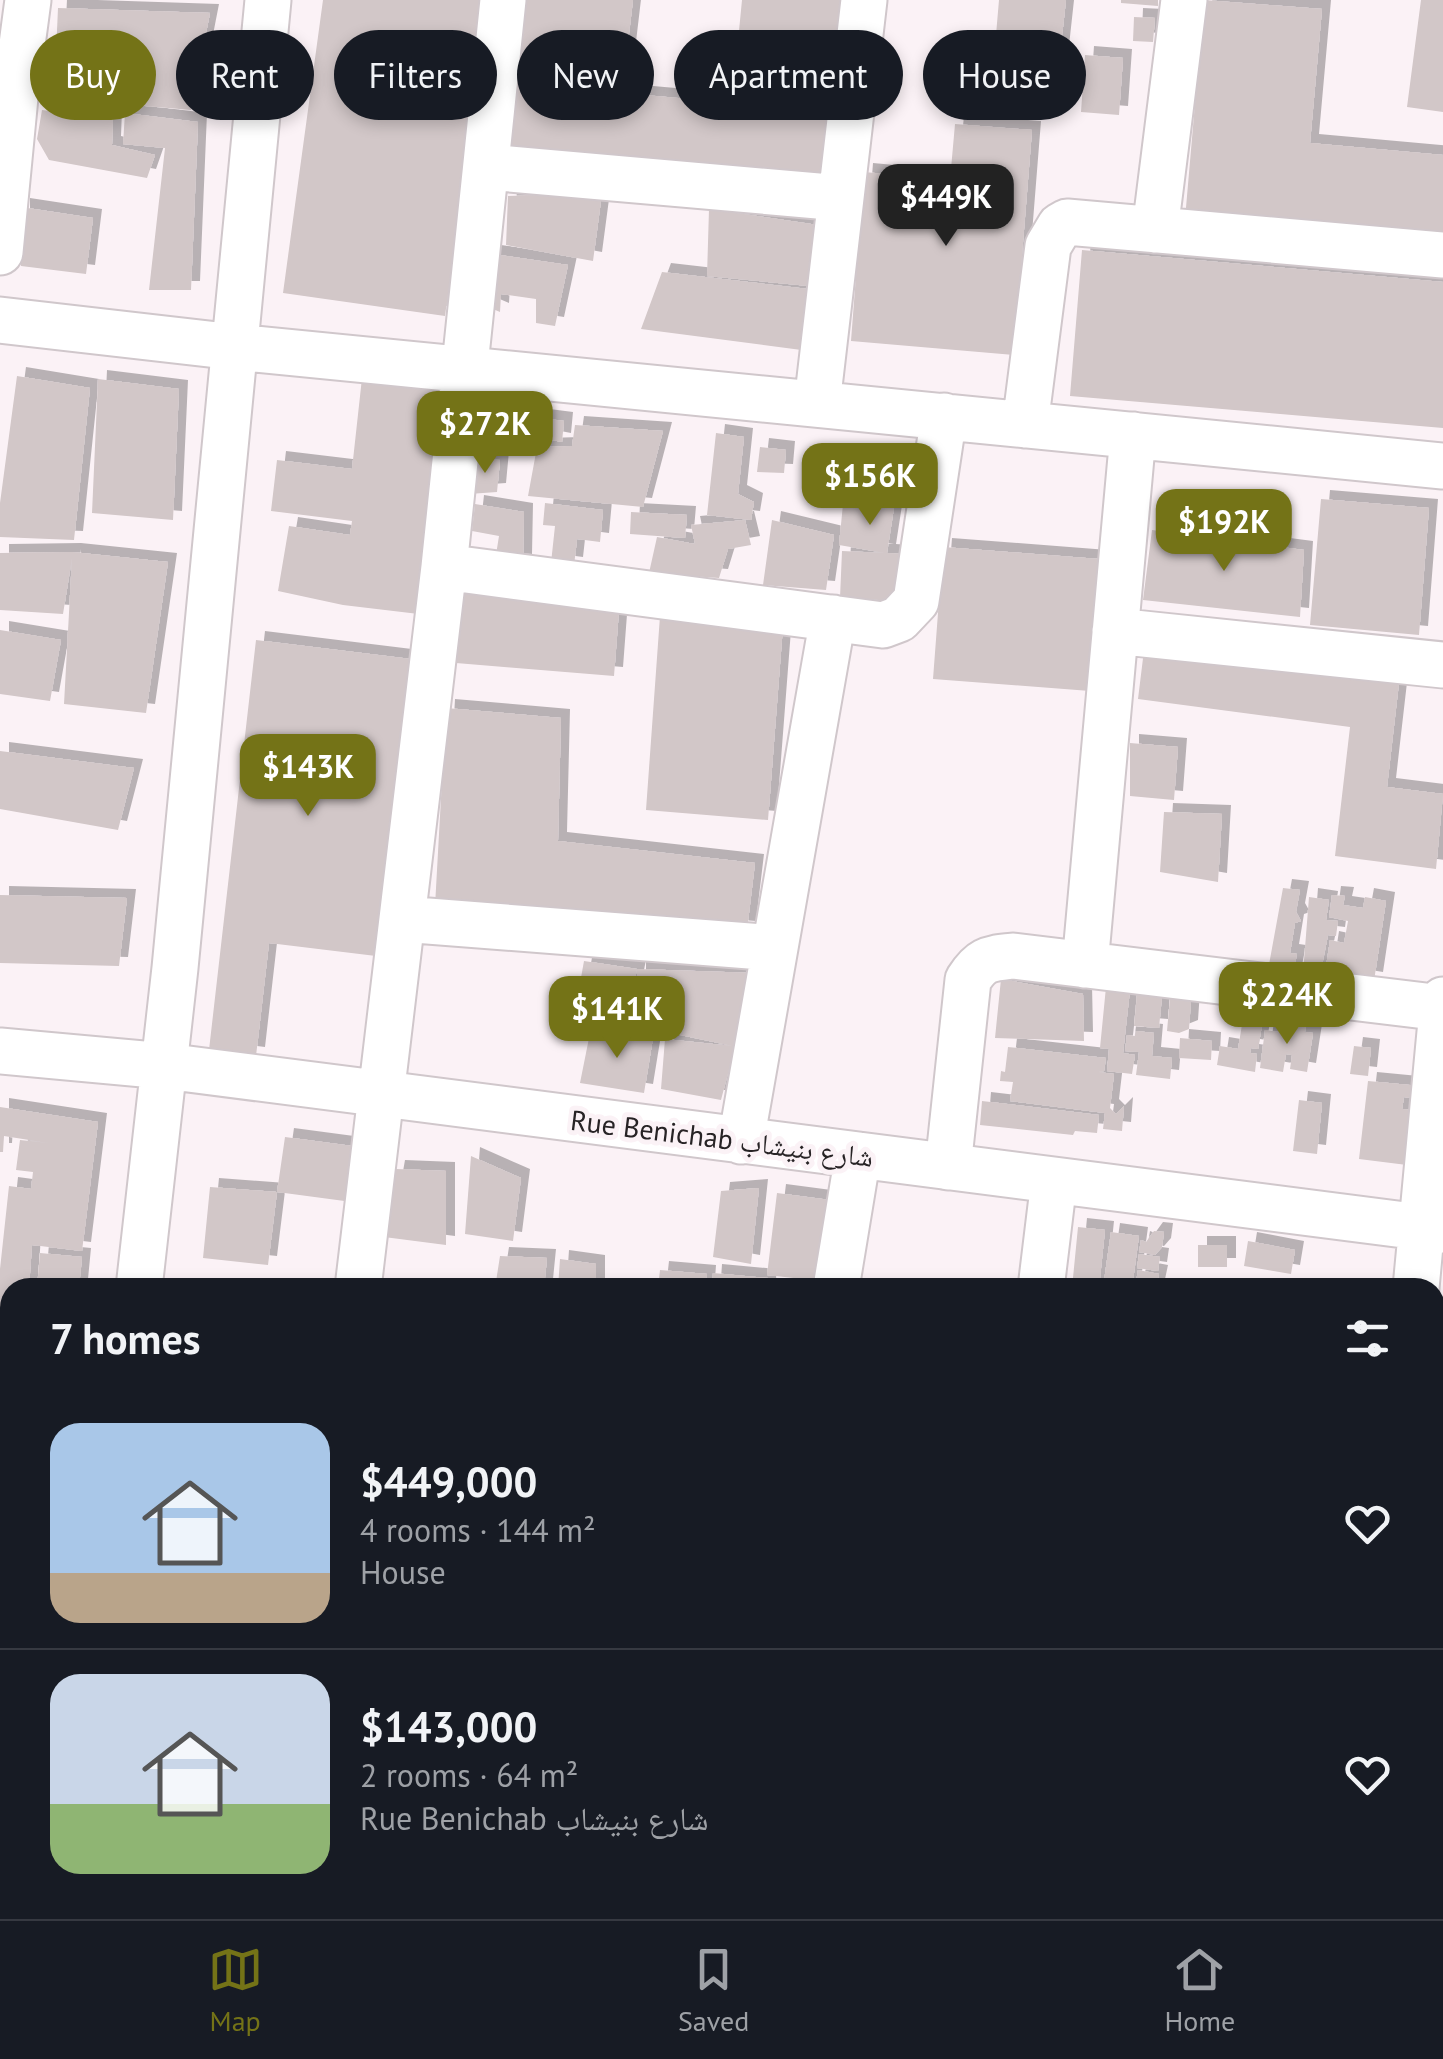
<!DOCTYPE html>
<meta charset="utf-8">
<style>
body{margin:0;font-family:"PT Sans","Noto Naskh Arabic",sans-serif;background:#242831;color:#f1f3f6;height:100vh;display:flex;flex-direction:column;font-size:38px;white-space:nowrap}
*{box-sizing:border-box;margin:0}
p{font-size:32px;color:#9ea1a6}
.icon{flex:none;width:55px;height:55px;fill:none;stroke:currentColor;stroke-width:2;stroke-linecap:round;stroke-linejoin:round}
.map{position:relative;flex:1;overflow:hidden}
.panel{position:absolute;left:0px;top:1278px;width:1445px;height:642px;display:flex;flex-direction:column;background:#171b24;border-radius:30px 30px 0 0;box-shadow:0 5px 15px #0003}
.panel>*{flex:none}
.guide{position:absolute;left:30px;top:30px;width:1385px;height:90px;display:flex;gap:20px}
.price{position:absolute;translate:-50% -85px;padding:0 22px;border-radius:20px;background:#747317;color:#fff;font-size:32px;line-height:65px;filter:drop-shadow(0 2px 5px #0008)}
.price::after{content:'';position:absolute;left:50%;top:60px;width:30px;height:22px;margin-left:-15px;background:inherit;clip-path:polygon(0 0,100% 0,50% 100%)}
.price.selected{background:#222;color:#fff}
ul{padding:0;list-style:none}
li{display:flex;align-items:center;gap:30px;height:250px;padding:0 50px}
li+li{border-top:2px solid #363941}
li span{display:grid;place-items:center;flex:none;width:280px;height:200px;border-radius:30px;color:#555}
li>.icon{margin-inline-start:auto}
span .icon{width:120px;height:120px;fill:#fffc;stroke-width:1}
li b{font-size:42px}
h2{display:flex;justify-content:space-between;align-items:center;height:120px;padding:0 50px;font-size:42px}
.pill{padding:0 35px;border-radius:45px;background:#171b24;box-shadow:0 5px 15px #0003;font-size:35px;line-height:90px}
.pill.selected{background:#747317;color:#fff}
.dock{display:flex;justify-content:space-around;align-items:center;height:140px;border-top:2px solid #363941;background:#171b24;font-size:28px;color:#9ea1a6}
.dock a{display:grid;justify-items:center;gap:5px}
.dock .selected{color:#747317}
.map>svg:first-child{display:block}
</style>
<div class="map">
<svg width="1443" height="1919" viewBox="0 0 1443 1919">
<defs>
<filter id="shadow"><feDropShadow dx="9" dy="-9" stdDeviation="0" flood-color="#0004"/></filter>
</defs>
<rect width="100%" height="100%" fill="#fbf2f6"/>
<!-- building -->
<path fill="#d2c7c8" filter="url(#shadow)" d="M323,0H488L445,316L283,293Z
M517,0H633L622,93L834,112L826,183L503,157Z
M742,0H849L840,93L734,82Z
M999,0H1066L1055,100L991,93Z
M1121,0H1158V6L1121,3Z
M1204,0L1322,9L1310,143L1443,155V242L1185,219Z
M1421,0H1443V112L1407,107Z
M58,8L210,13L191,110L54,98Z
M1134,17L1155,18L1153,42L1133,41Z
M1085,55L1123,58L1119,115L1081,112Z
M42,110L113,119L112,145L155,155L147,178L49,160L37,139Z
M125,113L198,122L191,290H149L165,148L123,144Z
M955,124L1032,130L1014,355L851,341L864,172L950,180Z
M602,193L593,261L506,245L508,196Z
M21,207L93,218L86,274L21,266Z
M709,209L818,225L809,286L707,276Z
M1082,250L1443,282V428L1070,396Z
M492,254L568,265L555,326L536,323V299L501,294L500,312L486,306Z
M662,272L817,290L809,351L641,329Z
M17,376L90,388L74,540L0,537V503Z
M362,378L452,389L427,615L343,605L278,591L289,526L350,535L352,521L271,511L277,460L352,469Z
M98,379L179,389L173,520L92,513Z
M533,417L564,421L562,442L531,436Z
M575,425L663,431L643,507L528,496L537,447L572,446Z
M716,433L744,437L738,494L754,502L751,520L707,515Z
M760,447L786,450L784,473L757,472Z
M848,453L902,456L887,553L900,554L898,601L840,598L842,551L885,553L839,545Z
M473,459L500,460L497,492L469,494Z
M1321,499L1429,508L1419,635L1310,625Z
M545,503L603,510L600,542L577,539L574,566L551,563L555,526L543,525Z
M475,504L524,512L523,563L495,561L499,536L472,531Z
M631,512L687,515L685,538L630,534Z
M745,520L751,545L728,549L719,578L649,573L657,537L695,544L691,525Z
M772,520L834,535L826,590L763,585Z
M1152,530L1304,550L1300,617L1143,600Z
M943,547L1099,559L1090,691L933,679Z
M72,552L168,562L146,713L64,704L72,558L63,614L0,610V553Z
M463,584L620,597L614,676L456,663Z
M660,616L783,626L768,820L646,810Z
M0,630L61,640L50,701L0,694Z
M256,640L411,659L376,956L269,943L256,1056L209,1050Z
M1145,642L1400,674L1387,787L1443,794L1436,869L1335,856L1350,727L1138,699Z
M446,708L561,718L558,841L755,863L747,930L435,906Z
M1130,743L1178,747L1174,800L1130,796Z
M0,751L134,768L118,830L0,809Z
M1164,812L1222,814L1218,882L1160,872Z
M1283,888L1300,890L1296,912L1301,921L1295,923L1290,953L1297,954L1293,974L1268,970Z
M0,895L127,898L119,966L0,963Z
M1332,895L1345,896L1343,905L1363,908L1365,897L1386,901L1374,981L1325,973L1330,940L1344,943L1348,921L1329,917Z
M1309,897L1329,900L1326,920L1338,921L1336,936L1328,935L1320,976L1303,973Z
M584,961L637,969L624,1033L575,1011Z
M637,969L754,973L721,1100L661,1089L665,1039L733,1046L637,1026Z
M1001,979L1083,994L1084,1041L995,1038Z
M1106,987L1130,990L1123,1053L1135,1055L1132,1074L1107,1071L1109,1049L1100,1048Z
M1137,994L1162,996L1159,1028L1134,1026Z
M1247,994L1270,1004L1268,1016L1263,1019L1258,1049L1251,1048L1250,1053L1257,1054L1255,1072L1217,1065L1220,1046L1238,1049Z
M1170,998L1191,1000L1189,1029L1179,1033L1167,1031Z
M1292,1010L1298,1019L1306,1024L1305,1032L1313,1033L1307,1072L1290,1069L1292,1055L1286,1054L1283,1072L1260,1068L1265,1030L1286,1033L1288,1022L1286,1015Z
M591,1028L653,1038L644,1093L580,1083Z
M1136,1031L1154,1033L1152,1056L1172,1058L1170,1079L1136,1075L1139,1052L1125,1051L1127,1035L1135,1036Z
M1180,1038L1212,1041L1211,1060L1179,1058Z
M1354,1046L1371,1048L1368,1076L1350,1074Z
M1008,1047L1106,1058L1104,1071L1098,1072L1114,1074L1110,1108L1116,1114L1124,1106L1122,1131L1103,1129L1105,1113L1010,1101L1013,1082L1000,1081L1001,1071L1005,1072Z
M1368,1081L1420,1086L1419,1099L1404,1097L1402,1109L1422,1111L1415,1166L1359,1159Z
M1299,1100L1322,1103L1317,1154L1293,1151Z
M982,1101L1099,1115L1097,1133L1075,1131L1073,1135L980,1125Z
M0,1107L98,1122L82,1251L32,1245L29,1288H10V1371L0,1370V1269L9,1186L31,1189L33,1172L16,1170L20,1140L48,1143L4,1136L3,1152H0Z
M285,1137L360,1147L352,1202L277,1192Z
M471,1156L521,1178L513,1241L465,1234Z
M396,1169L446,1171V1245L384,1237Z
M210,1187L277,1192L268,1265L203,1258Z
M759,1188L751,1264L713,1257L721,1191Z
M777,1193L830,1200L820,1281L767,1275Z
M1078,1227L1105,1230L1099,1288H1072Z
M1154,1231L1164,1232L1162,1247L1155,1255L1139,1252L1141,1240L1146,1242Z
M1111,1232L1139,1236L1132,1288H1103Z
M1248,1241L1295,1250L1291,1274L1244,1266Z
M1198,1245H1227V1267H1198Z
M40,1253L82,1257L79,1288H37Z
M1139,1254L1160,1257L1158,1271L1137,1268Z
M500,1256L547,1258L544,1288H495Z
M560,1259L596,1264V1288H558Z
M660,1270L707,1274L706,1288H658Z
M1138,1270L1159,1274L1156,1288H1135Z
M713,1273L768,1278L767,1288H712Z
M1435,1374L1443,1375V1425L1435,1423Z
M0,1381L10,1382V1436L0,1435Z
M0,1461L10,1462V1507L0,1505Z
M0,1508L10,1509V1571L0,1569Z
M0,1573L10,1575V1636L0,1634Z
M1435,1618L1443,1619V1656L1435,1655Z
M0,1683L10,1684V1704L0,1703Z
M0,1747L10,1748V1770L0,1769Z
M1435,1748L1443,1749V1798L1440,1807L1435,1806Z
M0,1866L10,1867L8,1894L0,1893Z
M116,1910H180L179,1919L170,1917L169,1919H115Z
M243,1910H286V1919H242Z
M377,1910H429L439,1911L438,1919H376Z"/>
<g fill="none" stroke-linecap="round" stroke-linejoin="round">
<defs>
<path id="minor" d="M487,167L841,198
M1155,230L1184,0
M0,252L15,97L28,0
M0,320L235,347L1443,466
M817,404L864,0
M1025,425L1048,246L1060,226L1067,222L1443,255
M444,567L883,625L899,619L916,601L944,416
M1115,631L1443,665
M402,919L775,948
M1085,965L1133,435
M0,1051L165,1066L1443,1230
M741,1141L833,618
M948,1167L968,980C982,958 989,959 1013,956L1442,1008
M139,1288L175,968L268,0
M358,1288L444,567L503,0
M836,1288L858,1155
M1041,1288L1054,1181
M1416,1288L1443,1000
M0,1820L10,1821
M829,1910L916,1919
M66,1919L67,1910
M297,1919V1910
M773,1919L774,1910
M1353,1919L1354,1910"/>
</defs>
<!-- minor casing -->
<use href="#minor" stroke="#d0c7cb" stroke-width="49"/>
<!-- minor -->
<use href="#minor" stroke="#fff" stroke-width="45"/>
</g>
<g text-anchor="middle" dominant-baseline="central" stroke-width="10" stroke-linejoin="round" paint-order="stroke">
<!-- street labels -->
<g font-size="28" fill="#272325" stroke="#fbf2f6">
<text transform="translate(722 1138) rotate(7)">Rue Benichab شارع بنيشاب</text>
</g>
</g>
</svg>
<b class="price selected" style="left:946px;top:249px">$449K</b>
<b class="price" style="left:485px;top:476px">$272K</b>
<b class="price" style="left:870px;top:528px">$156K</b>
<b class="price" style="left:1224px;top:574px">$192K</b>
<b class="price" style="left:308px;top:819px">$143K</b>
<b class="price" style="left:1287px;top:1047px">$224K</b>
<b class="price" style="left:617px;top:1061px">$141K</b>
<div class="guide">
<a class="pill selected">Buy</a>
<a class="pill">Rent</a>
<a class="pill">Filters</a>
<a class="pill">New</a>
<a class="pill">Apartment</a>
<a class="pill">House</a>
</div>
<section class="panel">
<h2>7 homes<svg class="icon" aria-label="filters" viewBox="0 0 24 24"><path d="M4 7h16M4 17h16"/><circle cx="9" cy="7" r="2"/><circle cx="15" cy="17" r="2"/></svg></h2>
<ul>
<li><span style="background:linear-gradient(#a9c7e8 75%,#b9a48a 0)"><svg class="icon" aria-label="home" viewBox="0 0 24 24"><path d="M3 11l9-7 9 7M6 9v11h12V9"/></svg></span><div><b>$449,000</b><p>4 rooms · 144 m²</p><p>House</p></div><svg class="icon" aria-label="heart" viewBox="0 0 24 24"><path d="M12 20l-8-8c-3-5 5-10 8-4 3-6 11-1 8 4z"/></svg></li>
<li><span style="background:linear-gradient(#c9d6e8 65%,#8fb573 0)"><svg class="icon" aria-label="home" viewBox="0 0 24 24"><path d="M3 11l9-7 9 7M6 9v11h12V9"/></svg></span><div><b>$143,000</b><p>2 rooms · 64 m²</p><p>Rue Benichab شارع بنيشاب</p></div><svg class="icon" aria-label="heart" viewBox="0 0 24 24"><path d="M12 20l-8-8c-3-5 5-10 8-4 3-6 11-1 8 4z"/></svg></li>
</ul>
</section>
</div>
<nav class="dock">
<a class="selected"><svg class="icon" aria-label="map" viewBox="0 0 24 24"><path d="M3 6l6-2 6 2 6-2v14l-6 2-6-2-6 2zM9 4v14M15 6v14"/></svg>Map</a>
<a><svg class="icon" aria-label="saved" viewBox="0 0 24 24"><path d="M7 4h10v16l-5-4-5 4z"/></svg>Saved</a>
<a><svg class="icon" aria-label="home" viewBox="0 0 24 24"><path d="M3 11l9-7 9 7M6 9v11h12V9"/></svg>Home</a>
</nav>
